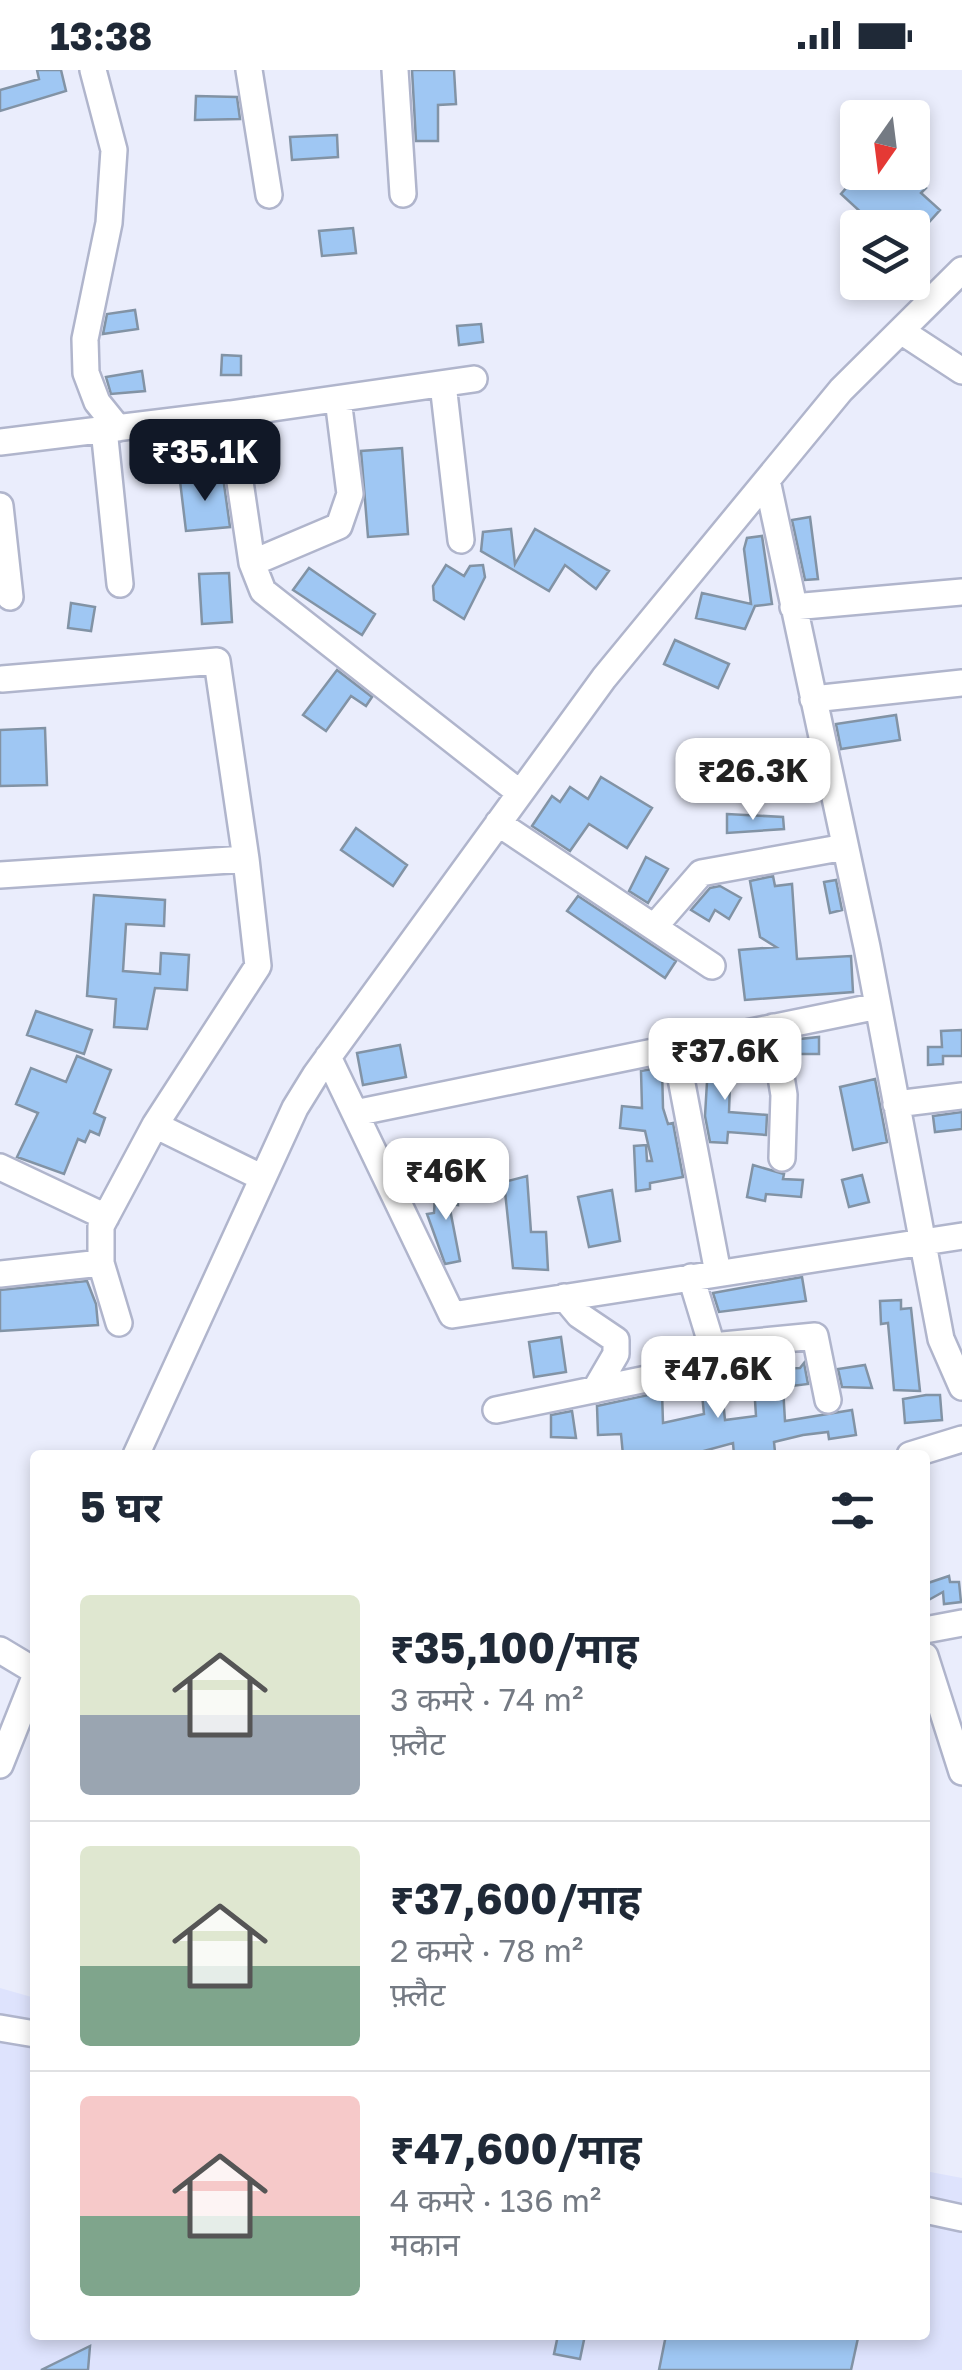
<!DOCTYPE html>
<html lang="hi">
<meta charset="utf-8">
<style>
body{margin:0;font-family:"Golos Text","Noto Sans Devanagari",sans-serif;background:#f6f6f7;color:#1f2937;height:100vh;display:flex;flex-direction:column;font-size:38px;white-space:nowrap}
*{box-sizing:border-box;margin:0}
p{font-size:32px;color:#747a83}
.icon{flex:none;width:55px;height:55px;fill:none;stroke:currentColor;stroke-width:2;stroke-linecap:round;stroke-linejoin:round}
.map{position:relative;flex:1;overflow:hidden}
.sheet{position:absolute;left:30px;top:1380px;width:900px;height:890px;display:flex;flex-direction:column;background:#fff;border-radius:10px;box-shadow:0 5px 15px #0003}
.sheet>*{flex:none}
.needle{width:65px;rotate:194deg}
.buttons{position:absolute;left:840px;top:30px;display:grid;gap:20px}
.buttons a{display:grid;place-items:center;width:90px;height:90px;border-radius:10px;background:#fff;box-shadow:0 5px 15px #0003;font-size:50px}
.price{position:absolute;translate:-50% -85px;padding:0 22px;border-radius:20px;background:#fff;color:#222;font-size:32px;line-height:65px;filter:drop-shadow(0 2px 5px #0008)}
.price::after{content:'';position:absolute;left:50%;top:60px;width:30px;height:22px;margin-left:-15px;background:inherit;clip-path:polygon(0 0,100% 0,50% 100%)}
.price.selected{background:#111827;color:#fff}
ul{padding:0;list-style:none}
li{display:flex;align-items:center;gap:30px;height:250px;padding:0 50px}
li+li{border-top:2px solid #e0e1e3}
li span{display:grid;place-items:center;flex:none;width:280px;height:200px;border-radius:10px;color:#555}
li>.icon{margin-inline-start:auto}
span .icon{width:120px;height:120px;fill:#fffc;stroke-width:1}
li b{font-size:42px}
h2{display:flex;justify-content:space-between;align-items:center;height:120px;padding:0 50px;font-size:42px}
.status{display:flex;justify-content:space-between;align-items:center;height:70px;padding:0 50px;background:#fff;direction:ltr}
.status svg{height:28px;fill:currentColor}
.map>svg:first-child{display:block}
</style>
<div class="status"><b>13:38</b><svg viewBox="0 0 49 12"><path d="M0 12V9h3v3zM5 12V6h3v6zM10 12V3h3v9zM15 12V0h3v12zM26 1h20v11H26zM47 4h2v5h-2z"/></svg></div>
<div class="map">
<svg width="962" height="2300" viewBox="0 0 962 2300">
<rect width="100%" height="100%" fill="#eaedfc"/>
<!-- built -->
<path fill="#dee3fd" d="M0,1918L35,1928V2265H925V2101L962,2108V2300H0Z"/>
<!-- building -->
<path fill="#9fc7f3" stroke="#8293a5" stroke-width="2.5" d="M37,0H61L66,21L0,41V20L39,9Z
M412,0H454L456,34L438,35V71H416Z
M196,26L237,27L240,49L195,50Z
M337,65L338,87L292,90L290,67Z
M860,102H909L926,118L921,123L940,140L912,171V158H878L841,124Z
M353,158L356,183L322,186L319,161Z
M135,240L138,259L103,264L107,244Z
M481,254L483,272L459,275L457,256Z
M222,285L241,286V305H221Z
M142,301L145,321L111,324L106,307Z
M402,378L408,464L368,467L361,381Z
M223,407L230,457L186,461L180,411Z
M810,447L818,509L805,510L792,450Z
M511,459L515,494L535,459L609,501L596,519L565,495L549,521L481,481L483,462Z
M762,466L772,534L755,536L745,559L696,548L702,523L751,534L744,479L747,468Z
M446,495L464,506L470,496L483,495L485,507L464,549L434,530L433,516Z
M309,498L375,544L362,565L293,520Z
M229,503L232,552L202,554L199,504Z
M71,533L95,537L91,561L68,558Z
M675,570L729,594L718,618L664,594Z
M337,600L372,627L366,636L351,626L326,661L303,645Z
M896,645L900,670L841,679L836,654Z
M45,658L47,715L0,716V660Z
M601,707L652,738L627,778L589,754L570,781L532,756L552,726L560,732L570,717L588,729Z
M727,744L783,747L784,759L727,763Z
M356,758L407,795L393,816L341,780Z
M646,787L668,799L648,833L629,821Z
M773,806L775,816L792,814L797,889L851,886L853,922L745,930L739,880L776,877L760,867L750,811Z
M836,810L842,840L830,843L824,812Z
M720,816L741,828L729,849L715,840L709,851L691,840L710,818Z
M94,825L165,830L164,856L126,854L123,901L160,904L161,883L189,885L187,920L155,918L147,959L114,957L116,929L87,926Z
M578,826L676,891L665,908L567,841Z
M36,941L92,960L84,984L27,965Z
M962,960V986H943V994L928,995V977H942L941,961Z
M819,967V984H800V969Z
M400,975L406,1007L363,1015L357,983Z
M77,986L111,1000L94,1043L105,1048L99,1065L90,1061L85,1072L78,1069L64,1104L17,1087L38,1043L16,1034L31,998L66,1012Z
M717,986H731L729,1042L767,1045L766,1065L728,1062L727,1073L710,1072L705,1046L707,1012L705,1002H696L694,990Z
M662,997L663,1038L668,1054L673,1053L683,1107L650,1113V1119L636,1121L634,1076L646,1075L647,1091H652L645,1061L620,1058L622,1036L642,1038L641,1001Z
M875,1009L887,1072L853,1080L840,1017Z
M962,1042V1059L935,1062L933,1046Z
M753,1095L784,1104L783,1109L803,1110L801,1127L766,1124L765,1131L747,1127Z
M862,1105L869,1132L849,1137L842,1110Z
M527,1106L531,1162H546L548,1200L513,1198L504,1112Z
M444,1112H458V1135L449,1134L460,1191L445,1194L427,1144L434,1143L435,1125L443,1126Z
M612,1120L620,1171L589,1177L578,1127Z
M802,1207L806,1231L719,1242L713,1223Z
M87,1211L96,1234L98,1255L0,1261V1220Z
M901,1230V1239L911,1238L920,1321L894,1320L888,1253L881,1254L880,1231Z
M561,1267L566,1302L534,1307L529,1272Z
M804,1293L808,1314L783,1317L785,1351L852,1340L856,1365L829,1369L828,1362L803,1365L774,1372L775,1382L746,1385H734L733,1373L689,1385H623L621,1364L598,1365L597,1336L662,1322L663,1353L704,1344L701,1314L707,1312L721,1311L725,1350L756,1346L753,1300L800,1298Z
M865,1295L872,1318L842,1317L838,1299Z
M926,1325H940L942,1350L905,1353L903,1329Z
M572,1341L576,1368L551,1367V1345Z
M949,1506L950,1512H959L961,1532L944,1534L943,1522L925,1532V1514Z
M558,2265H585L580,2289L554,2284Z
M666,2265H845L858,2268L851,2300H659Z
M90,2276L88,2300H41Z"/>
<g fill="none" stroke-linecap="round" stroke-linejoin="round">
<defs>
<path id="minor" d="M93,0L114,80L109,153L85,269L86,303L97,332L118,358
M249,0L269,125
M395,0L403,124
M901,261L962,301
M443,314L461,470
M230,344L474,309
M104,359L120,514
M0,372L230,344L252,493L263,521L520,723
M767,410L867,877L941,1269L962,1317
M0,436L10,527
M252,493L339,456L350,424L338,329
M793,537L962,522
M2,609L217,591L246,789
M813,629L962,613
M498,753L712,896
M0,805L246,789L258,896L155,1055L263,1108
M655,856L701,803L845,777
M773,957L784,1025L782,1088
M675,977L718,1203
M328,987L452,1245L962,1166
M896,1034L962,1026
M355,1043L878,936
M0,1097L106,1147
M0,1204L101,1193
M691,1207L712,1276L815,1266L828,1330
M564,1227L579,1245L616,1270V1284L595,1320
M119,1253L101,1193V1156L155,1055
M496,1340L700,1298L709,1293L712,1276
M136,1385L295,1038L316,1004L604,608L841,320L962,200
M910,1385L962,1369
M925,1560L962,1553
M0,1580L35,1601
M925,1586L962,1702
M0,1695L35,1607
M0,1958L35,1964
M925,2140L962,2148"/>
</defs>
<!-- minor casing -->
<use href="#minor" stroke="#b0b5cc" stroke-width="30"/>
<!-- minor -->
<use href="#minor" stroke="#fff" stroke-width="25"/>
</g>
</svg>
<div class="buttons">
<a><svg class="needle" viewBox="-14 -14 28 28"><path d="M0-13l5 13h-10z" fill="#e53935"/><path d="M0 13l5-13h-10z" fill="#747a83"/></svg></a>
<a><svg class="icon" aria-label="layers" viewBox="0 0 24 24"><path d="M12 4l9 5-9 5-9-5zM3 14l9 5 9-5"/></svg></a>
</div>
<b class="price selected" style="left:205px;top:434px">₹35.1K</b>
<b class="price" style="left:753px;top:753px">₹26.3K</b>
<b class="price" style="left:725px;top:1033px">₹37.6K</b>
<b class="price" style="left:446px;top:1153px">₹46K</b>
<b class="price" style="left:718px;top:1351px">₹47.6K</b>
<section class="sheet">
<h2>5 घर<svg class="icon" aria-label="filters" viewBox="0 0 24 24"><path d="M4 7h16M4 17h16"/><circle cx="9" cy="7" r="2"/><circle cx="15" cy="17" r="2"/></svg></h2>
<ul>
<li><span style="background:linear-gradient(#dfe7d0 60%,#9aa5b1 0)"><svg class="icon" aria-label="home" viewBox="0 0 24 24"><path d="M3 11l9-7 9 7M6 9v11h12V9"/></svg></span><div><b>₹35,100/माह</b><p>3 कमरे · 74 m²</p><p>फ़्लैट</p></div></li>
<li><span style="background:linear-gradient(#dfe7d0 60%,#7fa58c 0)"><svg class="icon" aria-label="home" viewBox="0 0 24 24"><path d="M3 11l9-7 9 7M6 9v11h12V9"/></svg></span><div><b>₹37,600/माह</b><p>2 कमरे · 78 m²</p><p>फ़्लैट</p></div></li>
<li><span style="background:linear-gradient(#f6c9c9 60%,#7fa58c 0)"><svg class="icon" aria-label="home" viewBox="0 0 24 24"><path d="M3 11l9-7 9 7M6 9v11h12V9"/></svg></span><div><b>₹47,600/माह</b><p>4 कमरे · 136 m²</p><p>मकान</p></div></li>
</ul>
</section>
</div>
